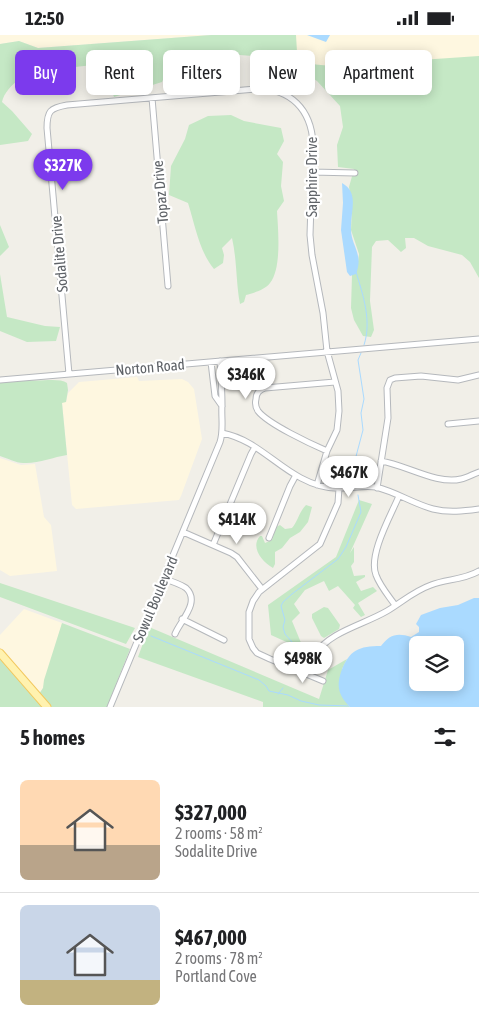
<!DOCTYPE html>
<meta charset="utf-8">
<style>
body{margin:0;font-family:"Asap Condensed",sans-serif;background:#f6f6f6;color:#202124;height:100vh;display:flex;flex-direction:column;font-size:19px;white-space:nowrap}
*{box-sizing:border-box;margin:0}
p{font-size:16px;color:#757577}
.icon{flex:none;width:28px;height:28px;fill:none;stroke:currentColor;stroke-width:2;stroke-linecap:round;stroke-linejoin:round}
.map{position:relative;height:672px;overflow:hidden}
.sheet{display:flex;flex-direction:column;background:#fff;flex:1}
.sheet>*{flex:none}
.guide{position:absolute;left:15px;top:15px;width:450px;height:45px;display:flex;gap:10px}
.tools{position:absolute;left:409px;top:601px;display:grid;gap:10px}
.tools a{display:grid;place-items:center;width:55px;height:55px;border-radius:8px;background:#fff;box-shadow:0 2px 12px #0003;font-size:25px}
.price{position:absolute;translate:-50% -42px;padding:0 11px;border-radius:18px;background:#fff;color:#222;font-size:16px;line-height:32px;filter:drop-shadow(0 1px 2px #0008)}
.price::after{content:'';position:absolute;left:50%;top:30px;width:15px;height:11px;margin-left:-8px;background:inherit;clip-path:polygon(0 0,100% 0,50% 100%)}
.price.current{background:#7c3aed;color:#fff}
ul{padding:0;list-style:none}
li{display:flex;align-items:center;gap:15px;height:125px;padding:0 20px}
li+li{border-top:1px solid #e0e0e0}
li span{display:grid;place-items:center;flex:none;width:140px;height:100px;border-radius:8px;color:#555}
li>.icon{margin-inline-start:auto}
span .icon{width:60px;height:60px;fill:#fffc;stroke-width:1}
li b{font-size:21px}
h2{display:flex;justify-content:space-between;align-items:center;height:60px;padding:0 20px;font-size:21px}
.tag{padding:0 18px;border-radius:8px;background:#fff;box-shadow:0 2px 12px #0003;font-size:18px;line-height:45px}
.tag.current{background:#7c3aed;color:#fff}
.status{display:flex;justify-content:space-between;align-items:center;height:35px;padding:0 25px;background:#fff;direction:ltr}
.status svg{height:14px;fill:currentColor}
.map>svg:first-child{display:block}
</style>
<div class="status"><b>12:50</b><svg viewBox="0 0 49 12"><path d="M0 12V9h3v3zM5 12V6h3v6zM10 12V3h3v9zM15 12V0h3v12zM26 1h20v11H26zM47 4h2v5h-2z"/></svg></div>
<div class="map">
<svg width="479" height="672" viewBox="0 0 479 672">
<rect width="100%" height="100%" fill="#f1efe8"/>
<!-- commercial -->
<path fill="#fef7e0" d="M0,0H211L38,13L19,6L0,9Z
M273,0H479V26L327,37Z
M137,342L139,346L182,344L188,347L194,354L202,404L181,461L179,465L76,474L72,470L62,367H66L68,358L79,347Z
M0,423L21,430L35,429L44,482L51,490L57,536L10,541L0,535Z
M24,574L62,588L43,653L39,659L0,613V600Z"/>
<!-- green -->
<path fill="#c5e8c5" d="M211,0H296L297,17L288,30L267,22L240,20L221,23L179,29L167,36L162,47L114,62L102,29C90,30 78,32 66,33C61,33 56,30 51,31C33,33 6,49 2,67L12,76L32,99L28,106L0,110V9L19,6L38,13Z
M479,21V243L470,227L462,220L428,211L414,203H405L406,213L401,217L388,205L376,206L372,212L370,266L374,295L371,302L363,301L354,285L351,273L352,240L357,234L359,219L351,195L352,170L349,152L354,134L338,132L337,110L343,92L340,71L317,46L301,36L299,28L332,31Z
M231,80L244,86L281,93L284,106L277,119L283,127L281,151L284,166L277,176C278,194 282,233 270,248C265,255 253,258 246,260L244,267L240,269C236,248 237,225 232,203L222,213L224,220L223,228L214,234C199,216 195,190 188,168L169,160L171,131L185,104L189,90L208,81Z
M0,190L9,212L0,221Z
M0,239L7,282L45,291L60,292L56,306L27,307L0,296Z
M28,345C39,347 59,342 67,348L68,355L66,367L62,368L67,420C53,422 38,429 23,428C16,428 7,423 0,421V347Z
M359,465L372,469L350,518L354,512V527L351,531L354,541L365,540V542L356,547L361,556L373,552L377,556L358,568L365,580L361,582L353,573L355,570L338,551L329,556L324,546L305,555L294,569L300,578L292,586L304,615L271,600L268,570L336,522Z
M306,470L312,472L308,487L300,497L290,503L282,513L275,517V529L273,533C262,527 250,512 260,501H262L265,508L272,505L276,492L280,490L285,494L292,493C298,486 299,477 306,470Z
M0,548L135,593L126,609L0,562Z
M324,572L328,573L340,590L339,594L324,603L321,601L312,583V579Z
M62,588L130,614L107,672H51L39,659L43,653L44,645Z
M149,592L319,664L328,635L347,624L342,634L348,670L350,672H263V667L138,622Z
M0,623L43,672H0Z"/>
<!-- water -->
<path fill="#aadaff" fill-rule="evenodd" d="M307,0H330L326,7Z
M342,148C360,158 350,177 351,194C351,211 364,219 356,239L350,241L347,237L341,195L343,168Z
M474,563H479V672H350C339,661 336,652 341,637C349,615 359,611 381,611C389,600 397,597 411,602L419,597V592L416,589L421,580L440,573L458,570ZM418,610H455V648H418Z"/>
<g fill="none" stroke-linecap="round" stroke-linejoin="round">
<!-- stream -->
<path stroke="#aadaff" stroke-width="1" d="M356,237C363,260 372,286 364,310
M350,444L363,395L361,378L364,364L358,325L361,318
M151,601L259,645L266,651L269,656L288,660L301,666L319,670L350,671
M293,623L292,607L285,599L283,592L285,585L281,571L283,567L292,559L338,524L346,512L361,477L358,460
M278,659L283,653"/>
<defs>
<path id="minor" d="M152,63L168,251
M312,137L355,138
M211,327L215,361L222,371
M69,339L47,93C47,76 50,73 67,70L256,54C291,53 311,75 313,108L310,200L312,220L323,278L327,316L338,356L339,376L337,395L327,416L317,450
M0,345L479,304
M448,389L479,386
M222,398C254,404 274,429 301,443C314,450 328,454 342,453C353,453 365,450 376,452C396,457 414,469 433,474C449,478 464,476 479,474
M327,416C311,409 268,389 258,376C256,373 255,368 256,364C256,358 259,355 265,353L335,347
M381,426C406,430 437,450 461,444C467,443 473,439 479,437
M377,453L388,383L387,353L390,345L395,343L421,341L458,345L479,340
M183,497L231,518L237,522L262,554
M269,503L290,451L296,440
M213,510L251,419L255,412
M164,544C171,546 180,549 186,553C201,567 180,586 175,599
M395,570C388,560 380,551 376,540C368,520 391,480 399,461
M182,584L224,605
M315,619C331,596 363,590 387,576C402,567 414,556 431,550C446,544 464,545 479,536
M293,633L300,630
M323,646L270,624L257,618L253,613L249,604V577L253,566L259,557L320,509L338,468L339,453
M110,672L220,407C224,394 221,383 222,370C222,355 221,341 220,326"/>
<path id="major" d="M0,618L47,672"/>
</defs>
<!-- minor casing -->
<use href="#minor" stroke="#b5b8bc" stroke-width="7"/>
<!-- major casing -->
<use href="#major" stroke="#f2c960" stroke-width="9"/>
<!-- minor -->
<use href="#minor" stroke="#fff" stroke-width="5"/>
<!-- major -->
<use href="#major" stroke="#fff2af" stroke-width="7"/>
</g>
<g text-anchor="middle" dominant-baseline="central" stroke-width="4.5" stroke-linejoin="round" paint-order="stroke">
<!-- street labels -->
<g font-size="15" fill="#5f6368" stroke="#fff">
<text transform="translate(311 142) rotate(-90)">Sapphire Drive</text>
<text transform="translate(160 157) rotate(-95)">Topaz Drive</text>
<text transform="translate(59 219) rotate(-95)">Sodalite Drive</text>
<text transform="translate(150 332) rotate(-5)">Norton Road</text>
<text transform="translate(155 564) rotate(-67)">Sowul Boulevard</text>
</g>
</g>
</svg>
<div class="tools">
<a><svg class="icon" aria-label="layers" viewBox="0 0 24 24"><path d="M12 4l9 5-9 5-9-5zM3 14l9 5 9-5"/></svg></a>
</div>
<b class="price current" style="left:63px;top:156px">$327K</b>
<b class="price" style="left:246px;top:365px">$346K</b>
<b class="price" style="left:349px;top:463px">$467K</b>
<b class="price" style="left:237px;top:510px">$414K</b>
<b class="price" style="left:303px;top:649px">$498K</b>
<div class="guide">
<a class="tag current">Buy</a>
<a class="tag">Rent</a>
<a class="tag">Filters</a>
<a class="tag">New</a>
<a class="tag">Apartment</a>
</div>
</div>
<section class="sheet">
<h2>5 homes<svg class="icon" aria-label="filters" viewBox="0 0 24 24"><path d="M4 7h16M4 17h16"/><circle cx="9" cy="7" r="2"/><circle cx="15" cy="17" r="2"/></svg></h2>
<ul>
<li><span style="background:linear-gradient(#ffd9b3 65%,#b9a48a 0)"><svg class="icon" aria-label="home" viewBox="0 0 24 24"><path d="M3 11l9-7 9 7M6 9v11h12V9"/></svg></span><div><b>$327,000</b><p>2 rooms · 58 m²</p><p>Sodalite Drive</p></div></li>
<li><span style="background:linear-gradient(#c9d6e8 75%,#c2b280 0)"><svg class="icon" aria-label="home" viewBox="0 0 24 24"><path d="M3 11l9-7 9 7M6 9v11h12V9"/></svg></span><div><b>$467,000</b><p>2 rooms · 78 m²</p><p>Portland Cove</p></div></li>
</ul>
</section>
